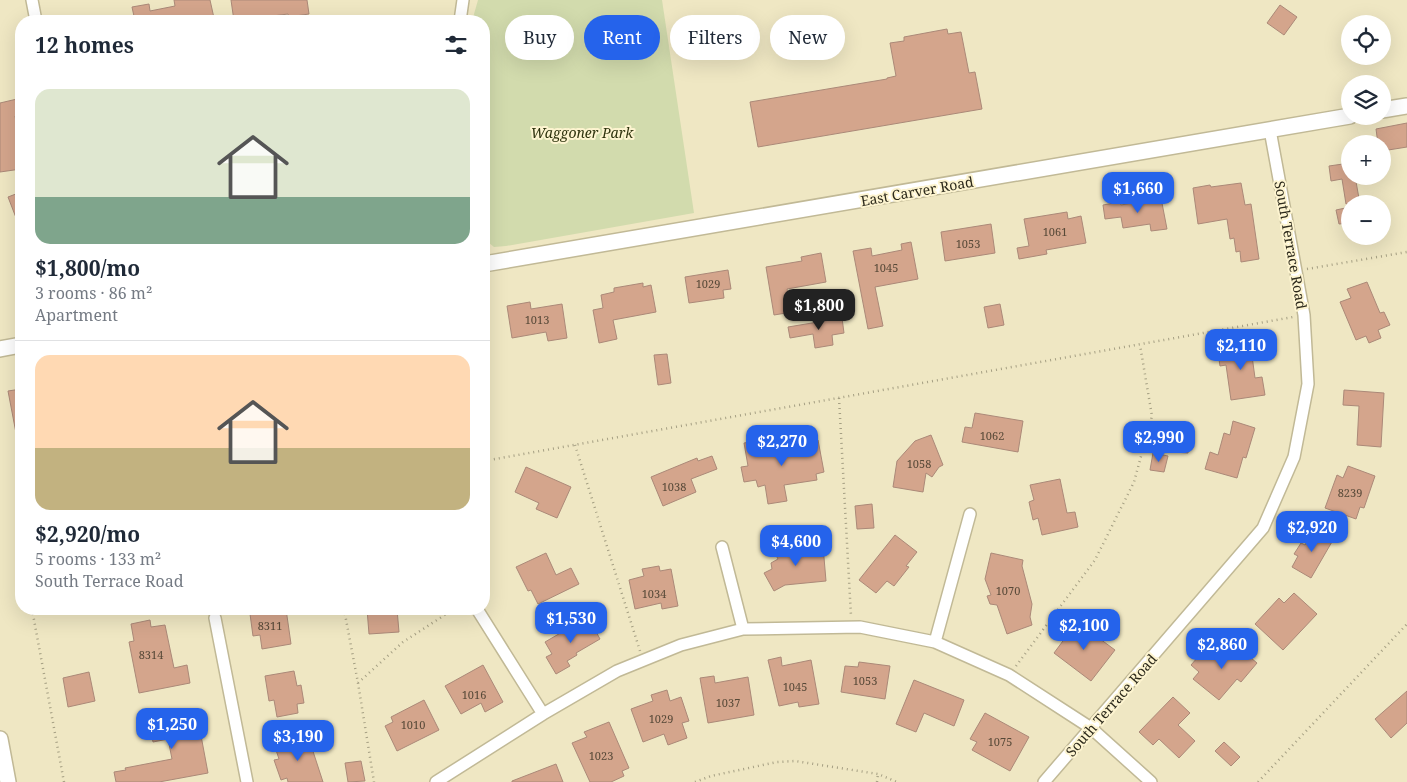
<!DOCTYPE html>
<meta charset="utf-8">
<style>
body{margin:0;font-family:"Noto Serif",serif;background:#f6f6f7;color:#1f2937;height:100vh;display:flex;flex-direction:column;font-size:19px;white-space:nowrap}
*{box-sizing:border-box;margin:0}
p{font-size:16px;color:#747a83}
.icon{flex:none;width:28px;height:28px;fill:none;stroke:currentColor;stroke-width:2;stroke-linecap:round;stroke-linejoin:round}
.map{position:relative;flex:1;overflow:hidden}
.details{position:absolute;left:15px;top:15px;width:475px;height:600px;display:flex;flex-direction:column;background:#fff;border-radius:20px;box-shadow:0 5px 20px #0002}
.details>*{flex:none}
.guide{position:absolute;left:505px;top:15px;width:475px;height:45px;display:flex;gap:10px}
.controls{position:absolute;left:1341px;top:15px;display:grid;gap:10px}
.controls a{display:grid;place-items:center;width:50px;height:50px;border-radius:50%;background:#fff;box-shadow:0 5px 20px #0002;font-size:25px}
.price{position:absolute;translate:-50% -42px;padding:0 11px;border-radius:10px;background:#2563eb;color:#fff;font-size:16px;line-height:32px;filter:drop-shadow(0 1px 2px #0008)}
.price::after{content:'';position:absolute;left:50%;top:30px;width:15px;height:11px;margin-left:-8px;background:inherit;clip-path:polygon(0 0,100% 0,50% 100%)}
.price.selected{background:#222;color:#fff}
ul{padding:0;list-style:none}
li{display:grid;align-content:center;gap:10px;height:265px;padding:0 20px}
li+li{border-top:1px solid #e0e1e3}
li span{display:grid;place-items:center;height:155px;border-radius:15px;color:#555}
li>.icon{margin-inline-start:auto}
span .icon{width:90px;height:90px;fill:#fffc;stroke-width:1}
li b{font-size:21px}
h2{display:flex;justify-content:space-between;align-items:center;height:60px;padding:0 20px;font-size:21px}
.chip{padding:0 18px;border-radius:22px;background:#fff;box-shadow:0 5px 20px #0002;font-size:18px;line-height:45px}
.chip.selected{background:#2563eb;color:#fff}
.map>svg:first-child{display:block}
</style>
<div class="map">
<svg width="1407" height="782" viewBox="0 0 1407 782">
<rect width="100%" height="100%" fill="#efe7c3"/>
<!-- green -->
<path fill="#d2dbad" d="M478,0H662L694,213L506,246L494,247L489,243L484,216V21H472Z"/>
<!-- building -->
<path fill="#d4a58c" stroke="#ab8978" d="M174,0H210L214,18L196,21H135L132,7L149,4L150,11L175,6Z
M231,0H307L309,14L289,17L288,14L234,21Z
M1280,5L1297,17L1284,35L1267,23Z
M947,29L948,34L961,32L969,73L975,72L982,109L758,147L750,102L887,79V78L896,76L890,43L904,41V37Z
M17,99L20,115L15,116L21,150V169L0,172V103Z
M1407,123V147L1382,151V144H1378L1376,129Z
M1350,163V176H1355L1360,204H1346L1342,179L1331,181L1329,166Z
M1241,183L1245,205L1251,204L1259,259L1241,262L1240,251L1236,252L1234,238L1230,239L1227,219L1198,224L1193,188L1210,185L1211,187Z
M21,192V228H20L8,197Z
M1161,198L1167,229L1151,231L1150,224L1123,228L1121,217L1105,219L1103,205L1120,202L1121,205Z
M1350,207V223L1339,224L1336,210Z
M1067,212L1068,219L1081,216L1086,243L1046,250L1047,254L1019,259L1017,248L1029,246L1024,219Z
M991,224L995,253L945,261L941,232Z
M911,242L918,279L875,287L883,326L868,329L853,251L871,248L872,256L902,250L901,244Z
M821,253L826,282L787,289L792,312L774,315L766,267L802,261L801,257Z
M728,270L731,289L723,290L724,298L689,303L685,277Z
M1367,282L1380,313L1384,312L1390,325L1378,330L1381,338L1369,343L1366,336L1356,340L1340,302L1351,298L1347,289Z
M643,283V287L651,285L656,312L613,320L617,339L599,343L593,310L603,308L601,295L614,292V288Z
M530,302L531,309L562,304L567,338L548,341L546,332L512,338L507,306Z
M1000,304L1004,325L988,328L984,307Z
M842,318L844,333L832,335L833,345L815,348L813,334L790,338L788,327Z
M1250,341L1255,378L1262,377L1265,395L1231,400L1226,365L1220,366L1217,346Z
M667,354L671,383L658,385L654,355Z
M21,389V433H16L8,391Z
M1344,390L1384,393L1381,447L1357,445L1359,406L1343,405Z
M975,413L1023,421L1018,452L962,442L965,427L972,428Z
M1233,421L1255,428L1246,458L1243,457L1237,478L1205,469L1210,452L1218,455L1224,433L1230,435Z
M1161,425L1190,426L1188,453L1160,451Z
M931,435L943,465L939,467L932,477L926,473L923,492L893,487L897,461L915,441Z
M763,440L765,449L818,440L824,472L816,474L817,480L784,485L787,501L768,504L765,485L758,487L756,480L744,482L741,467L748,466L744,443Z
M1153,453L1168,456L1164,472L1150,470Z
M712,456L717,469L691,479L696,492L663,506L651,477L697,458L698,461Z
M1348,466L1375,476L1364,508L1360,507L1356,519L1325,508L1337,475L1343,478Z
M526,467L571,487L557,518L536,509L539,503L515,492Z
M1060,479L1067,513L1075,512L1078,527L1042,535L1038,518L1033,520L1029,502L1034,500L1030,485Z
M872,504L874,528L857,529L855,506Z
M1315,529L1333,540L1311,578L1292,567L1298,556L1294,554L1301,543L1305,545Z
M895,535L917,552L906,566L909,567L894,586L887,581L876,593L859,580Z
M785,541L791,552L823,546L826,581L785,585L774,591L764,573L772,569L771,563L778,559L772,548Z
M546,553L556,575L571,568L579,584L538,604L531,590L528,591L516,567Z
M991,553L1023,560L1022,566L1032,604L1030,617L1032,625L1007,634L997,605L990,604L987,596L991,595L985,579Z
M659,566L660,571L671,569L678,606L662,609L661,603L635,609L629,580L644,576L642,569Z
M1294,593L1317,614L1283,650L1255,624L1279,598L1284,603Z
M256,609H286L291,644L262,649L260,635L253,636L250,614L256,613Z
M367,609H397L399,632L369,634Z
M588,617L600,639L576,653L577,655L567,661L570,666L556,674L546,657L552,654L545,642Z
M150,620L151,627L165,625L174,668L187,665L190,683L139,693L129,642L134,641L131,624Z
M1077,622L1115,650L1091,681L1054,653Z
M1232,642L1257,663L1241,682L1237,679L1219,700L1193,679L1199,672L1191,665L1205,649L1217,660Z
M781,657L782,666L811,660L819,704L799,707L798,702L779,706L768,660Z
M859,662L890,666L885,699L841,692L845,666L858,667Z
M483,665L503,702L485,712L481,703L461,714L445,686Z
M294,671L297,686L301,685L304,703L297,704L298,713L277,717L274,700L269,701L265,676Z
M89,672L95,701L68,707L63,678Z
M714,676L715,683L748,677L754,715L708,723L700,678Z
M914,680L964,700L954,726L924,713L916,732L896,724Z
M667,690L670,701L681,697L689,721L682,723L687,738L668,745L664,734L643,742L631,709L653,701L651,695Z
M1407,691V723L1391,738L1375,719Z
M1173,697L1190,713L1178,725L1195,741L1179,758L1159,739L1153,745L1139,732Z
M424,700L439,730L397,751L385,726L393,722L391,717Z
M196,709L208,773L159,782H116L114,772L126,770L125,768L172,759L168,739L153,742L148,717Z
M985,713L1029,737L1010,771L972,750L977,742L970,739Z
M609,722L629,768L622,771L624,776L611,782H590L572,743L587,737L584,732Z
M308,736L323,782H288L287,778L281,780L274,760L279,759L275,747Z
M1224,742L1240,757L1231,766L1215,751Z
M361,761L365,781L348,782L345,763Z
M556,764L563,782H512V781Z"/>
<g fill="none" stroke-linecap="round" stroke-linejoin="round">
<defs>
<path id="street" d="M32,0L36,21
M460,21L463,0
M722,547L743,629
M477,609L543,714
M215,618L247,782
M935,642L970,514
M436,782L543,714L617,671L681,645L743,629L860,627L935,642L1009,675L1091,728L1151,782
M1044,782L1263,528L1294,457L1308,384L1304,315L1270,130"/>
<path id="secondary" d="M1382,110L1407,106
M484,264L1350,116
M0,349L21,345
M0,739L8,782"/>
</defs>
<!-- street casing -->
<use href="#street" stroke="#c1b996" stroke-width="14"/>
<!-- secondary casing -->
<use href="#secondary" stroke="#c1b996" stroke-width="18"/>
<!-- path -->
<path stroke="#a59f83" stroke-width="2.5" stroke-dasharray="1 4" stroke-linecap="butt" d="M1307,269L1407,252
M839,398L851,616
M575,445L640,651
M484,461L1293,317
M21,543H20L21,553
M32,609L64,782
M344,609L358,683L374,782
M1016,666L1095,560L1134,482L1152,416L1140,345
M358,683L403,642L454,609
M695,782L711,776L777,762L795,761L878,774L897,782
M877,782L878,774
M1258,782L1407,624"/>
<!-- street -->
<use href="#street" stroke="#fff" stroke-width="11"/>
<!-- secondary -->
<use href="#secondary" stroke="#fff" stroke-width="15"/>
</g>
<g text-anchor="middle" dominant-baseline="central" stroke-width="4" stroke-linejoin="round" paint-order="stroke">
<!-- number labels -->
<g font-size="11" fill="#574938">
<text x="1055" y="231">1061</text>
<text x="968" y="243">1053</text>
<text x="886" y="267">1045</text>
<text x="708" y="283">1029</text>
<text x="537" y="319">1013</text>
<text x="992" y="435">1062</text>
<text x="919" y="463">1058</text>
<text x="674" y="486">1038</text>
<text x="1350" y="492">8239</text>
<text x="1008" y="590">1070</text>
<text x="654" y="593">1034</text>
<text x="270" y="625">8311</text>
<text x="151" y="654">8314</text>
<text x="865" y="680">1053</text>
<text x="795" y="686">1045</text>
<text x="474" y="694">1016</text>
<text x="728" y="702">1037</text>
<text x="661" y="718">1029</text>
<text x="413" y="724">1010</text>
<text x="1000" y="741">1075</text>
<text x="601" y="755">1023</text>
</g>
<!-- park labels -->
<g font-size="14" font-style="italic" fill="#2e330e" stroke="#fdf4d0">
<text x="582" y="132">Waggoner Park</text>
</g>
<!-- street labels -->
<g font-size="14" fill="#2d2a1c" stroke="#fdf4d0">
<text transform="translate(917 191) rotate(-10)">East Carver Road</text>
<text transform="translate(1291 245) rotate(80)">South Terrace Road</text>
<text transform="translate(1111 705) rotate(-49)">South Terrace Road</text>
</g>
</g>
</svg>
<div class="controls">
<a><svg class="icon" aria-label="locate" viewBox="0 0 24 24"><circle cx="12" cy="12" r="6"/><path d="M12 2v4M12 18v4M2 12h4M18 12h4"/></svg></a>
<a><svg class="icon" aria-label="layers" viewBox="0 0 24 24"><path d="M12 4l9 5-9 5-9-5zM3 14l9 5 9-5"/></svg></a>
<a>+</a>
<a>−</a>
</div>
<b class="price" style="left:1138px;top:214px">$1,660</b>
<b class="price selected" style="left:819px;top:331px">$1,800</b>
<b class="price" style="left:1241px;top:371px">$2,110</b>
<b class="price" style="left:1159px;top:463px">$2,990</b>
<b class="price" style="left:782px;top:467px">$2,270</b>
<b class="price" style="left:1312px;top:553px">$2,920</b>
<b class="price" style="left:796px;top:567px">$4,600</b>
<b class="price" style="left:571px;top:644px">$1,530</b>
<b class="price" style="left:1084px;top:651px">$2,100</b>
<b class="price" style="left:1222px;top:670px">$2,860</b>
<b class="price" style="left:172px;top:750px">$1,250</b>
<b class="price" style="left:298px;top:762px">$3,190</b>
<div class="guide">
<a class="chip">Buy</a>
<a class="chip selected">Rent</a>
<a class="chip">Filters</a>
<a class="chip">New</a>
</div>
<section class="details">
<h2>12 homes<svg class="icon" aria-label="filters" viewBox="0 0 24 24"><path d="M4 7h16M4 17h16"/><circle cx="9" cy="7" r="2"/><circle cx="15" cy="17" r="2"/></svg></h2>
<ul>
<li><span style="background:linear-gradient(#dfe7d0 70%,#7fa58c 0)"><svg class="icon" aria-label="home" viewBox="0 0 24 24"><path d="M3 11l9-7 9 7M6 9v11h12V9"/></svg></span><div><b>$1,800/mo</b><p>3 rooms · 86 m²</p><p>Apartment</p></div></li>
<li><span style="background:linear-gradient(#ffd9b3 60%,#c2b280 0)"><svg class="icon" aria-label="home" viewBox="0 0 24 24"><path d="M3 11l9-7 9 7M6 9v11h12V9"/></svg></span><div><b>$2,920/mo</b><p>5 rooms · 133 m²</p><p>South Terrace Road</p></div></li>
</ul>
</section>
</div>
